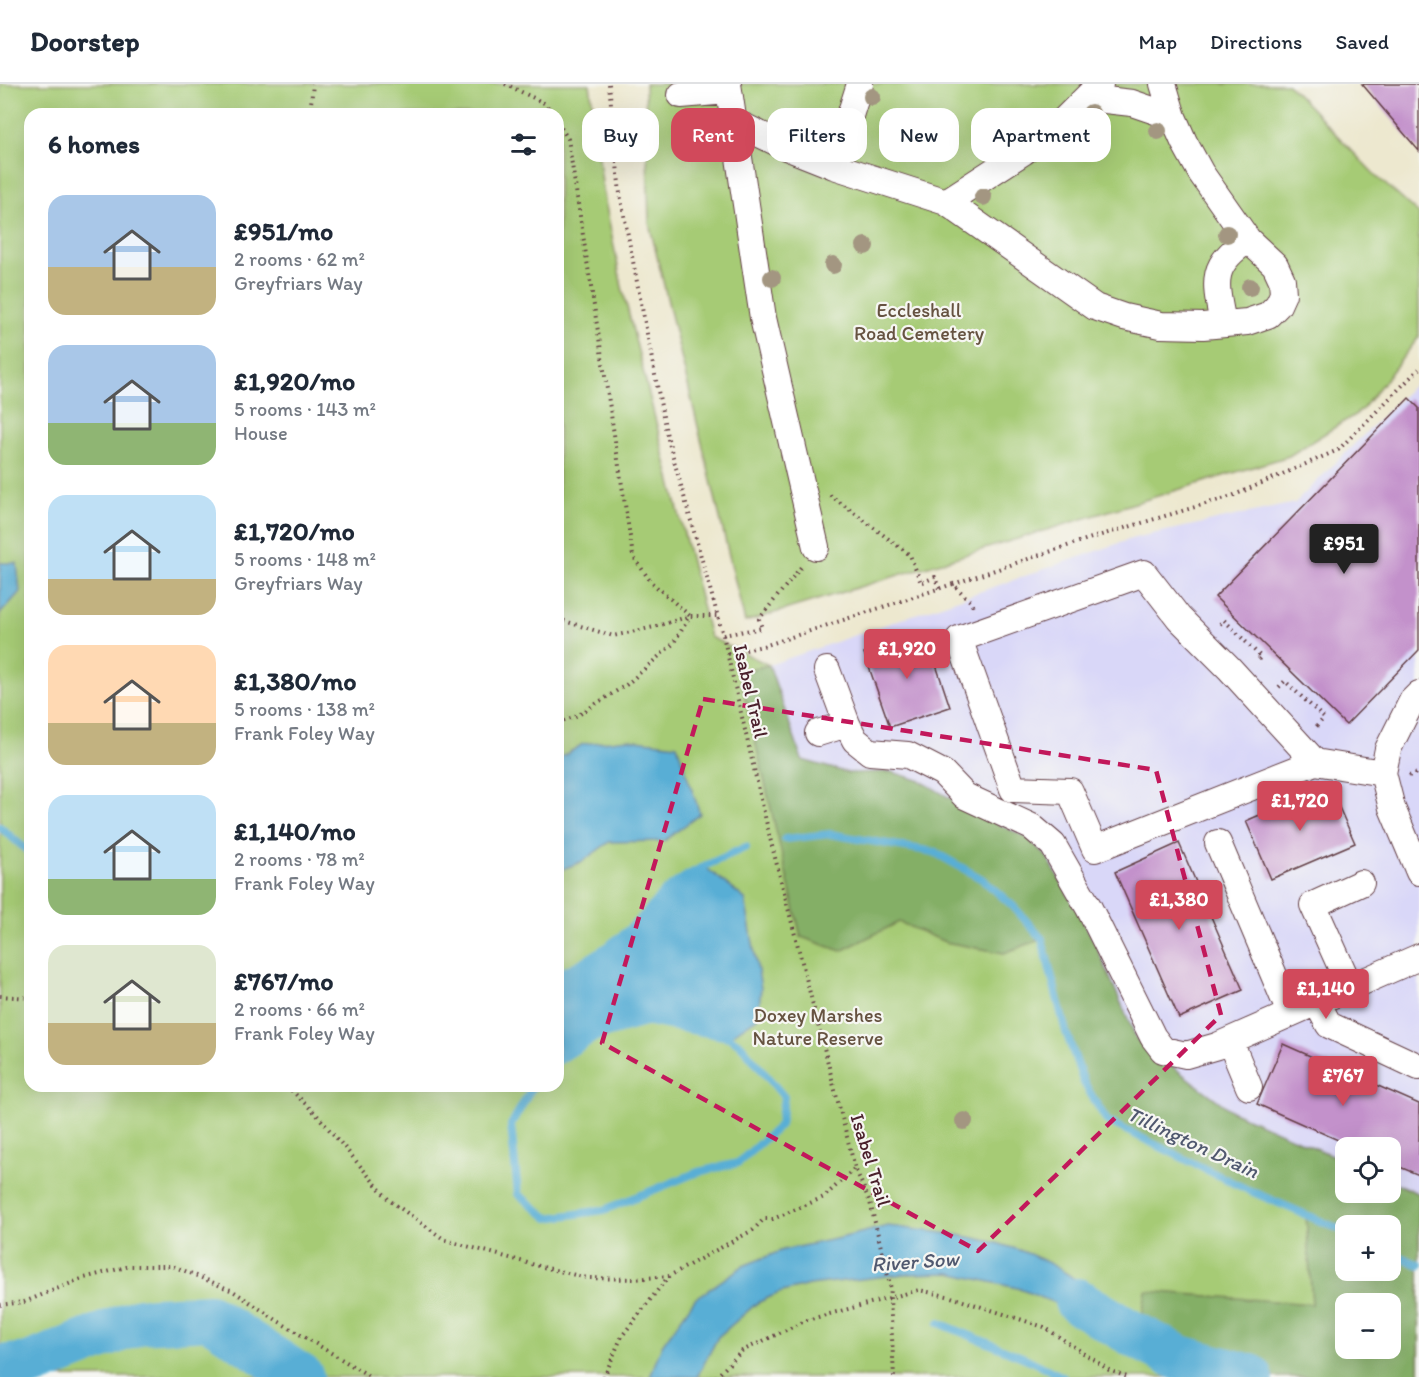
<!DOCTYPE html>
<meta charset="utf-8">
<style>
body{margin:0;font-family:Itim,sans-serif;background:#f2f2f3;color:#1f2937;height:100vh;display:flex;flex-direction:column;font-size:22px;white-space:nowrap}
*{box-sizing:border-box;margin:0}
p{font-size:20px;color:#747a83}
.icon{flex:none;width:33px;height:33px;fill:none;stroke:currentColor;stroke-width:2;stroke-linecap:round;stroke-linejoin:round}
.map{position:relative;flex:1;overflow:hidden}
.drawer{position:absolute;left:24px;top:24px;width:540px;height:984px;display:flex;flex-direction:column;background:#fff;border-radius:18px;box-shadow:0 6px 24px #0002}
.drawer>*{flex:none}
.hud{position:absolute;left:582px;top:24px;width:570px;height:54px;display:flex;gap:12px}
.buttons{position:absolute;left:1335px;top:1053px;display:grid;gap:12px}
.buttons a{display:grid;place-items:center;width:66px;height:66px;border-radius:12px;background:#fff;box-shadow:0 6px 24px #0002;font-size:30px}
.price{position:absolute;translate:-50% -51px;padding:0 14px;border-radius:6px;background:#d1495b;color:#fff;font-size:20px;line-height:39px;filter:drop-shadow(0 2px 3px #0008)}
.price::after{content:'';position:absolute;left:50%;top:36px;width:18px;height:14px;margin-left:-9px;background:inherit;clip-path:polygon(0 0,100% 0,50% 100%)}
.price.on{background:#222;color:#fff}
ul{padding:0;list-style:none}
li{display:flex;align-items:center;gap:18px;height:150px;padding:0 24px}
li span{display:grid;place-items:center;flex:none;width:168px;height:120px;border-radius:18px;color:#555}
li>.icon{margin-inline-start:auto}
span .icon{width:72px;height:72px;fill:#fffc;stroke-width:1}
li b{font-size:26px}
h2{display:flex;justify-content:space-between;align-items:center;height:72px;padding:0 24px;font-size:26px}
.pill{padding:0 21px;border-radius:18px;background:#fff;box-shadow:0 6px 24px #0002;font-size:21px;line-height:54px}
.pill.on{background:#d1495b;color:#fff}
header{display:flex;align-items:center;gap:36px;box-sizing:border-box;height:84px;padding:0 30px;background:#fff;border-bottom:2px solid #e0e1e3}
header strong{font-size:28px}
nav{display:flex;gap:33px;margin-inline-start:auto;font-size:21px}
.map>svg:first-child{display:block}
</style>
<header>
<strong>Doorstep</strong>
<nav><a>Map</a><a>Directions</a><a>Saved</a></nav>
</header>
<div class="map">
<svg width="1419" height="1293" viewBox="0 0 1419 1293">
<rect width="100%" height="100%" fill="#f6f6f2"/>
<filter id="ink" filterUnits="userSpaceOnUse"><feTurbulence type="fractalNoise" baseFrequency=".0167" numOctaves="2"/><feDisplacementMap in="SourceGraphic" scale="12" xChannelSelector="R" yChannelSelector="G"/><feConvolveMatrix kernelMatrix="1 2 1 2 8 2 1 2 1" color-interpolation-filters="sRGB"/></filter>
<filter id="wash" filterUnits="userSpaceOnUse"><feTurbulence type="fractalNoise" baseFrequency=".008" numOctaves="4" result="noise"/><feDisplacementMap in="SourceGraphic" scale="24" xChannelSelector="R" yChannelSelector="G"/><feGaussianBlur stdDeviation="1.35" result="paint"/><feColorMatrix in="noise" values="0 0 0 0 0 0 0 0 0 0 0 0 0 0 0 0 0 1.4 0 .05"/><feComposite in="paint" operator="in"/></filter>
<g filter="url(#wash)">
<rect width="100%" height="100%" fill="#ede8cf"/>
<!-- built -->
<path fill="#d9d7f8" d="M1419,296V1110L1391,1097L1390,1064H1346L1345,1077L1233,1028L1173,986L1137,956L1094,857L892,688L848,689L802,676L769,581L1134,454L1295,419Z"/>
<!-- green -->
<path fill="#a6cb75" stroke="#787550" stroke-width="1.5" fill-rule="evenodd" d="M0,0H590L603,107L622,203L710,553L769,581L802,676L848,689L892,688L921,697L1094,857L1137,956L1233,1028L1345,1077L1346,1108H1390L1391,1097L1419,1110V1293H0ZM30,30H558V1002H30ZM1346,1142H1390V1186H1346ZM1346,1220H1390V1264H1346Z
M645,0H1288L1375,91L1419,130V253L1361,327L1289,372L745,538L649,139Z"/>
<!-- forest -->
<path fill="#84af66" stroke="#676748" stroke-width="1.5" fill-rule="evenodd" d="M769,581L802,676L848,689L892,688L921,697L977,730L1028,754L1047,773L1094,857L1137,956L1233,1028L1345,1077L1346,1108H1390L1391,1097L1419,1110V1293H1250L1180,1274L1139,1253L1146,1207L1312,1220L1306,1131L1248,1106L1107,1037L1084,999L1066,948L1052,886L1042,855L1004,869L945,858L899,838L841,867L801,853L739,588ZM1346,1142H1390V1186H1346ZM1346,1220H1390V1264H1346Z"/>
<!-- water -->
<path fill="#59aed5" stroke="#526680" stroke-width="1.5" d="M0,479H17L20,508L0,530Z
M628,655L677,661L700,730L664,757L609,758L583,777L558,787V675L583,660Z
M704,782L745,815L761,904L758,933L729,953L649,938L596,953L558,977V890L575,883L608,863L638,836L666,807Z
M888,1142C957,1151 1022,1154 1080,1199C1099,1214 1116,1233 1133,1250L1017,1204L950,1189L905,1190L809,1201L779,1209L757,1219L718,1253L697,1293H650L662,1261L695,1215L743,1182L783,1166L840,1154Z"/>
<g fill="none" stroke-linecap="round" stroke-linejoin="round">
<!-- stream -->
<path stroke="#59aed5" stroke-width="8" d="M0,743L30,769
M785,755L830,750L934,768L982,795L1013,822L1042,855L1066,948L1084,999L1107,1037L1248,1106L1346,1148
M558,890C589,877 615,859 639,836C648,827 655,817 664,808C687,788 718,776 746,763
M533,1002L511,1041L518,1110L548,1134L604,1126L698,1088L738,1079L780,1041L784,1013L741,961L729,953L649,938L596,953L558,977
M1390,1168L1419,1181
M939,1239L1027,1275L1063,1293"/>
<!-- river -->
<path stroke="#59aed5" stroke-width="46" d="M1077,1217L1133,1250L1180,1274L1250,1293
M0,1284L29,1281L140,1237L209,1233L301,1293"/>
</g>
<g id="blocks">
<!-- building -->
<path fill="#c391cb" d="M1362,0H1419V67Z
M1409,314L1419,324V566L1346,641L1215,513Z
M925,548L950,623L890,643L864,569Z
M1329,701L1355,759L1271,795L1246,737Z
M1179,759L1243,906L1179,934L1115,788Z
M1283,960L1419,1020V1091L1390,1079V1064H1356L1257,1020Z"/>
</g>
</g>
<g filter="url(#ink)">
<use href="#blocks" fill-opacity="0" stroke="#623d44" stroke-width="1.5"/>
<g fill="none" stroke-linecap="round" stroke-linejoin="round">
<defs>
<path id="minor" d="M728,0L763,234L816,463
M681,11L728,7
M1087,14L1132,19L1173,33
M735,38L786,63L834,82L946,118L1095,223L1124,233L1161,241L1203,242L1247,238L1268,231L1278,221L1283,210L1282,196L1275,181L1248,156L1201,89L1184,58L1173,33L1163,0
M834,82L860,0
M946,118L1023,68L1061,39L1100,0
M1223,239C1215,199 1209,181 1248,156
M827,586L847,640L855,656L870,668L908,671L943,689L965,712L1032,743L1053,761L1089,824L1153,953L1163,966L1186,971L1217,962L1419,873
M1419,610L1412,617L1388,665L1383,689L1392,724L1419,788
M818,649L847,640
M1315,678L1095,765L1070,707L1013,705L959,555L1144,489L1179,534L1229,584L1315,678L1383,689
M1218,759L1290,929
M1350,903L1313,821L1361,799
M1316,917L1329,941L1419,983
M1230,957L1249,1003"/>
</defs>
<!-- minor casing -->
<use href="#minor" stroke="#623d44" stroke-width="28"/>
<!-- path -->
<path stroke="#623d44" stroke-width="4" stroke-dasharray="1.5 4.5" stroke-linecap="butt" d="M505,0L546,20L552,30
M609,0L620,110L666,348L723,551L770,754L855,1084L870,1118L891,1205L890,1214L894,1293
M310,30L313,0
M558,39L568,55L633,472L651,498L690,532L673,560L626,601L577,632L558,638
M830,411L910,471L921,499L935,493L939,505
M953,500L1088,455L1232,412L1338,366L1419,285
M558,535L613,552L654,543L690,532H718
M1220,540L1224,536L1261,573L1256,578
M723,551L762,544L759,535L801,483
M728,570L767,561L953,500L971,518L973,523
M1279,603L1285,597L1324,634L1316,643
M1409,692L1419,688
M0,912L30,914
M287,1002L317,1031L389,1116L445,1156L535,1181L587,1194L635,1195L669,1192L753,1146L764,1135H773L824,1113L855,1084
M0,1221L24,1218L84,1194L130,1182H173L233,1207L278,1237L371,1293
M604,1293L622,1252L668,1193
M716,1293L742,1267L807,1236L919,1206L951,1213L1044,1243L1109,1286L1127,1293"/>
<!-- minor -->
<use href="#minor" stroke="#fff" stroke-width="26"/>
</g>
<!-- trees -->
<g fill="#a39681">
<circle cx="872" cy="13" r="9"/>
<circle cx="1091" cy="29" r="9"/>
<circle cx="1158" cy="47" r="9"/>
<circle cx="983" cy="113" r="9"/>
<circle cx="1227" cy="150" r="9"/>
<circle cx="865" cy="162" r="9"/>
<circle cx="833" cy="181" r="9"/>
<circle cx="772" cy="194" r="9"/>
<circle cx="1250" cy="203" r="9"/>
<circle cx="964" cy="1037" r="9"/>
</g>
</g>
<!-- marked area -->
<path fill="none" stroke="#c2185b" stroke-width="4.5" stroke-dasharray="12 8" stroke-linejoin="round" d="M703,615L1156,686L1221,931L978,1167L602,959Z"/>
<g text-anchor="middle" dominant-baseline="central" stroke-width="4.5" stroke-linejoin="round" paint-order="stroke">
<!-- park labels -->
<g font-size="20" fill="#665341" stroke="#f6f6f2">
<text x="919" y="226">Eccleshall<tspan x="919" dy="23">Road Cemetery</tspan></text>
<text x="818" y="931">Doxey Marshes<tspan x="818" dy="23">Nature Reserve</tspan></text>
</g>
<!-- street labels -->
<g font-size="20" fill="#4a1f2b" stroke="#f6f6f2">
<text transform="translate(751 607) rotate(77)">Isabel Trail</text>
<text transform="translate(871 1076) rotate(73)">Isabel Trail</text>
</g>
<!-- water labels -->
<g font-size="21" font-style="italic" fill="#50586f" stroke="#f6f6f2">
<text transform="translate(1193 1058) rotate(25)">Tillington Drain</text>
<text transform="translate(915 1177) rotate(-4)">River Sow</text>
</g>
</g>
</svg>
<div class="buttons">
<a><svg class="icon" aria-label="locate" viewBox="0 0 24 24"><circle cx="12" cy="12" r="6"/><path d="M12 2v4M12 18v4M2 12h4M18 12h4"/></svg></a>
<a>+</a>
<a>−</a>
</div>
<b class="price on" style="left:1344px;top:491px">£951</b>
<b class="price" style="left:907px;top:596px">£1,920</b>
<b class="price" style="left:1300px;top:748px">£1,720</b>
<b class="price" style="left:1179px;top:847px">£1,380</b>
<b class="price" style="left:1326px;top:936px">£1,140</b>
<b class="price" style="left:1343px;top:1023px">£767</b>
<div class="hud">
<a class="pill">Buy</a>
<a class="pill on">Rent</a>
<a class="pill">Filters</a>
<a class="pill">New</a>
<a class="pill">Apartment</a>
</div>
<section class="drawer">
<h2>6 homes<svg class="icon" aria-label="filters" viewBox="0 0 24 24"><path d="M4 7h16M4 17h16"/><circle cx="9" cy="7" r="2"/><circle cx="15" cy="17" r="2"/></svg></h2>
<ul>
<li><span style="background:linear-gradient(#a9c7e8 60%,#c2b280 0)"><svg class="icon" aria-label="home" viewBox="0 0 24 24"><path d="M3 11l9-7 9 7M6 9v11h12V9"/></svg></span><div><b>£951/mo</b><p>2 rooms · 62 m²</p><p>Greyfriars Way</p></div></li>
<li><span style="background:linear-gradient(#a9c7e8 65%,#8fb573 0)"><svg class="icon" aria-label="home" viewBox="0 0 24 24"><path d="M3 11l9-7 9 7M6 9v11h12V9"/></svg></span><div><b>£1,920/mo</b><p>5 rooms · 143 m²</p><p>House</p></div></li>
<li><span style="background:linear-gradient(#bfe0f5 70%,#c2b280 0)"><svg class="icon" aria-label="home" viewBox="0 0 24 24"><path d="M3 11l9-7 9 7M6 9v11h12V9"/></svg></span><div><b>£1,720/mo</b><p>5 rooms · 148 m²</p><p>Greyfriars Way</p></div></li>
<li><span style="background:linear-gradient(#ffd9b3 65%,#c2b280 0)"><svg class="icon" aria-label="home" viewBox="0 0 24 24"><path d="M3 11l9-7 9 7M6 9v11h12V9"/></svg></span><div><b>£1,380/mo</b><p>5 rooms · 138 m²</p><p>Frank Foley Way</p></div></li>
<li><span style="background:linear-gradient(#bfe0f5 70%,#8fb573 0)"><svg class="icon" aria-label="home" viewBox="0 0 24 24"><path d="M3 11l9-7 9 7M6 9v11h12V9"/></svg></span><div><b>£1,140/mo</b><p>2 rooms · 78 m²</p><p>Frank Foley Way</p></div></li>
<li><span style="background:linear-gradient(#dfe7d0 65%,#c2b280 0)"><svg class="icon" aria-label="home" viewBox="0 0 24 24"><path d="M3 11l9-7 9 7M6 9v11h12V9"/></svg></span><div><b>£767/mo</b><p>2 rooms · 66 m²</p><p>Frank Foley Way</p></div></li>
</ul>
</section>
</div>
